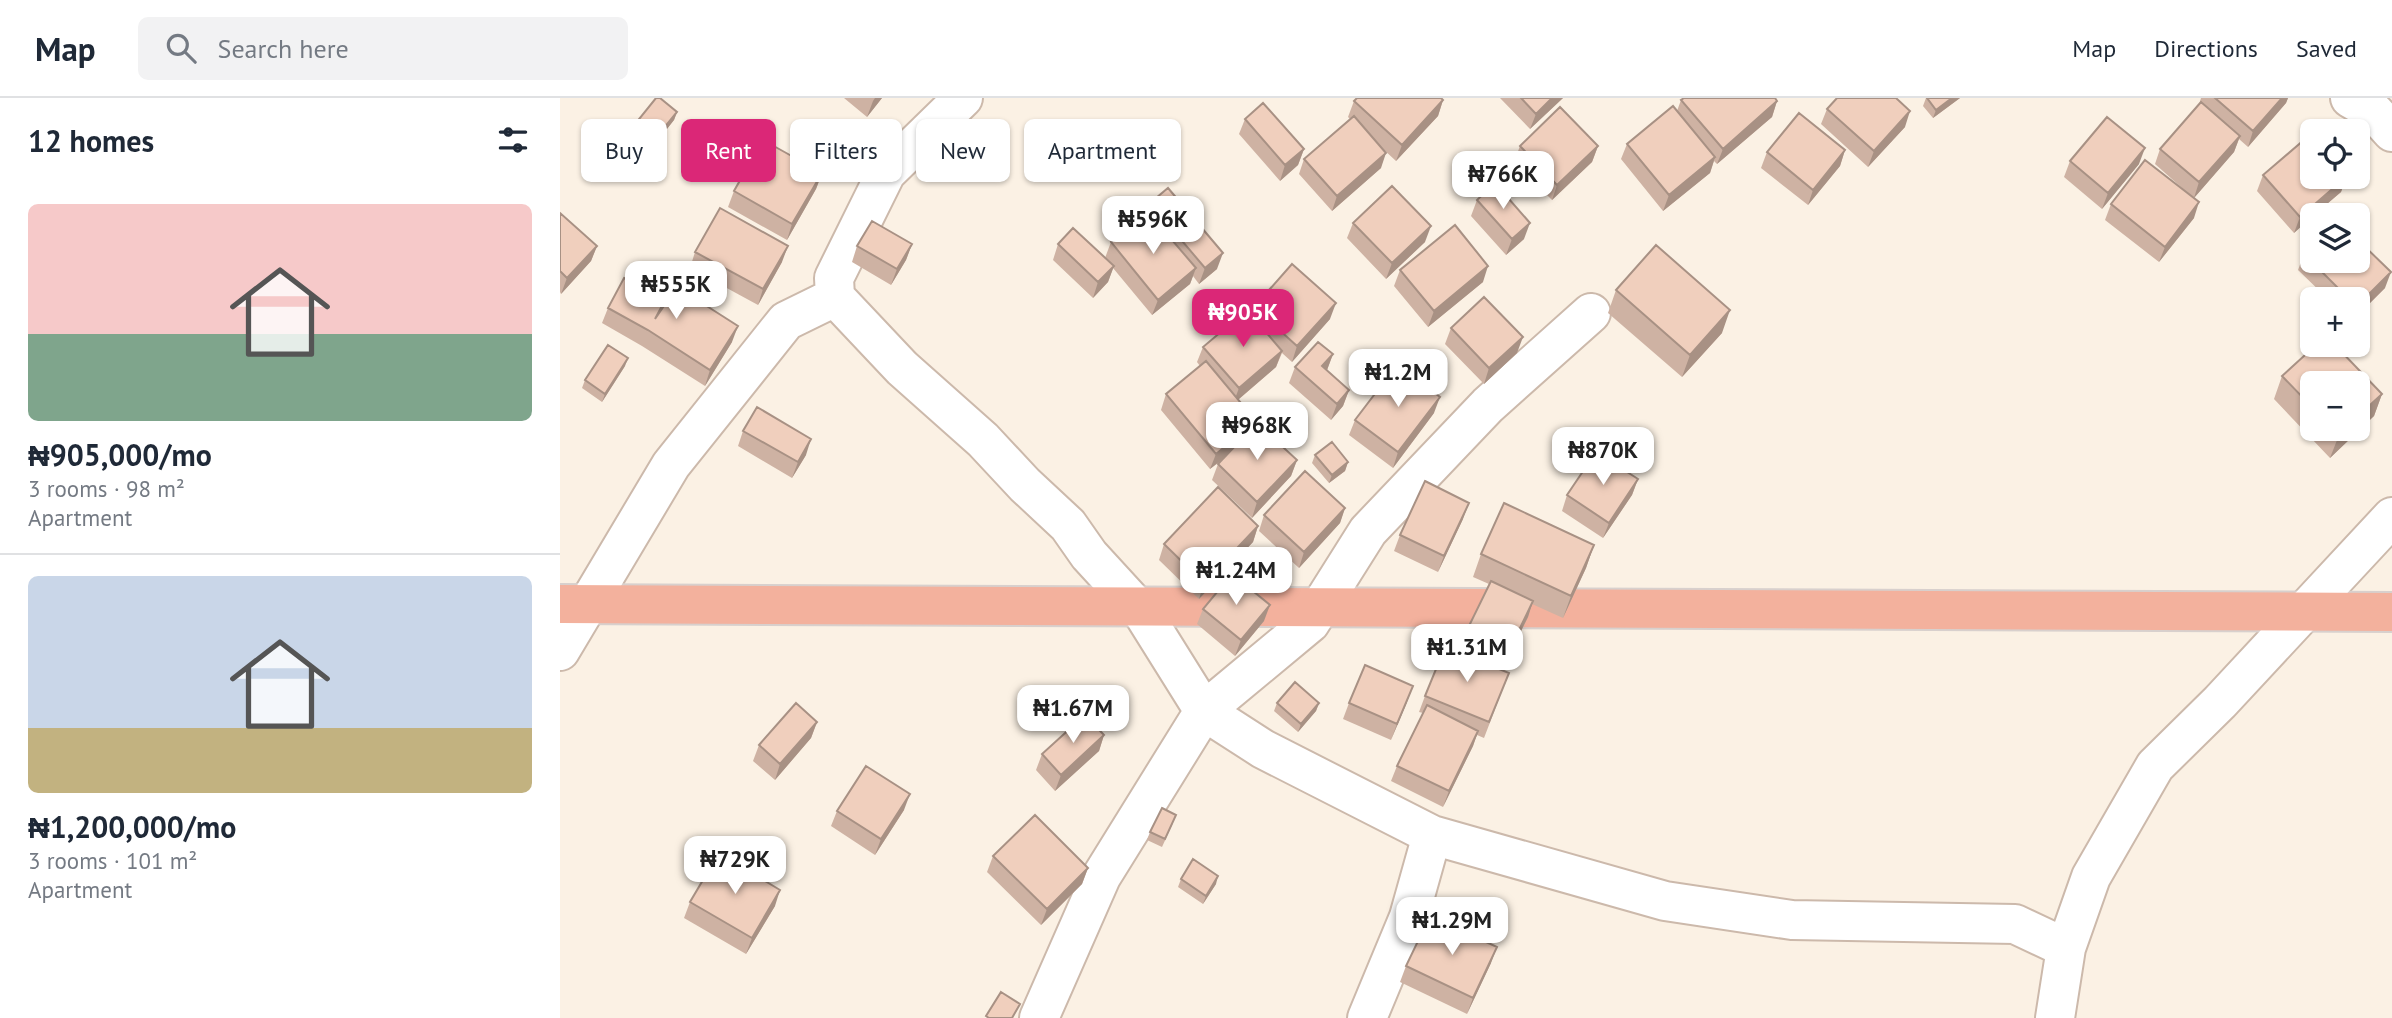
<!DOCTYPE html>
<meta charset="utf-8">
<style>
body{margin:0;font-family:"PT Sans",sans-serif;background:#f2f2f3;color:#1f2937;height:100vh;display:flex;flex-direction:column;font-size:26px;white-space:nowrap}
*{box-sizing:border-box;margin:0}
p{font-size:23px;color:#747a83}
.icon{flex:none;width:38px;height:38px;fill:none;stroke:currentColor;stroke-width:2;stroke-linecap:round;stroke-linejoin:round}
.map{position:relative;flex:1;overflow:hidden}
.panel{display:flex;flex-direction:column;background:#fff;width:560px}
.panel>*{flex:none}
.top-card{position:absolute;left:21px;top:21px;width:665px;height:63px;display:flex;gap:14px}
.buttons{position:absolute;left:1740px;top:21px;display:grid;gap:14px}
.buttons a{display:grid;place-items:center;width:70px;height:70px;border-radius:10px;background:#fff;box-shadow:0 2px 5px #0004;font-size:35px}
.price{position:absolute;translate:-50% -60px;padding:0 16px;border-radius:14px;background:#fff;color:#222;font-size:23px;line-height:46px;filter:drop-shadow(0 2px 4px #0008)}
.price::after{content:'';position:absolute;left:50%;top:42px;width:21px;height:16px;margin-left:-10px;background:inherit;clip-path:polygon(0 0,100% 0,50% 100%)}
.price.selected{background:#db2777;color:#fff}
ul{padding:0;list-style:none}
li{display:grid;align-content:center;gap:14px;height:371px;padding:0 28px}
li+li{border-top:2px solid #e0e1e3}
li span{display:grid;place-items:center;height:217px;border-radius:10px;color:#555}
li>.icon{margin-inline-start:auto}
span .icon{width:126px;height:126px;fill:#fffc;stroke-width:1}
li b{font-size:30px}
h2{display:flex;justify-content:space-between;align-items:center;height:84px;padding:0 28px;font-size:30px}
.chip{padding:0 24px;border-radius:10px;background:#fff;box-shadow:0 2px 5px #0004;font-size:24px;line-height:63px}
.chip.selected{background:#db2777;color:#fff}
header{display:flex;align-items:center;gap:42px;box-sizing:border-box;height:98px;padding:0 35px;background:#fff;border-bottom:2px solid #e0e1e3}
header strong{font-size:33px}
nav{display:flex;gap:38px;margin-inline-start:auto;font-size:24px}
.search{width:490px;height:63px;background:#f2f2f3;display:flex;align-items:center;gap:18px;box-sizing:border-box;padding:0 24px;border-radius:10px;color:#747a83;font-size:26px}
main{display:flex;flex:1;min-height:0}
.map>svg:first-child{display:block}
</style>
<header>
<strong>Map</strong>
<div class="search"><svg class="icon" aria-label="search" viewBox="0 0 24 24"><circle cx="10" cy="10" r="6"/><path d="M15 15l6 6"/></svg>Search here</div>
<nav><a>Map</a><a>Directions</a><a>Saved</a></nav>
</header>
<main>
<section class="panel">
<h2>12 homes<svg class="icon" aria-label="filters" viewBox="0 0 24 24"><path d="M4 7h16M4 17h16"/><circle cx="9" cy="7" r="2"/><circle cx="15" cy="17" r="2"/></svg></h2>
<ul>
<li><span style="background:linear-gradient(#f6c9c9 60%,#7fa58c 0)"><svg class="icon" aria-label="home" viewBox="0 0 24 24"><path d="M3 11l9-7 9 7M6 9v11h12V9"/></svg></span><div><b>₦905,000/mo</b><p>3 rooms · 98 m²</p><p>Apartment</p></div></li>
<li><span style="background:linear-gradient(#c9d6e8 70%,#c2b280 0)"><svg class="icon" aria-label="home" viewBox="0 0 24 24"><path d="M3 11l9-7 9 7M6 9v11h12V9"/></svg></span><div><b>₦1,200,000/mo</b><p>3 rooms · 101 m²</p><p>Apartment</p></div></li>
</ul>
</section>
<div class="map">
<svg width="1832" height="920" viewBox="0 0 1832 920">
<rect width="100%" height="100%" fill="#fbf1e4"/>
<g fill="none" stroke-linecap="round" stroke-linejoin="round">
<defs>
<path id="minor" d="M403,0L326,75L274,180L275,199L342,270L423,342L465,387L508,427L529,457L584,517L644,613L703,651L872,737L1105,803L1232,822L1455,826L1506,850
M1790,0L1814,14L1832,34
M0,553L111,367L226,223L275,199
M479,920L541,779L644,613L750,525L808,433L928,307L1031,215
M807,920L849,819L872,737
M1495,920L1506,850L1531,779L1595,668L1660,604L1832,419"/>
<path id="highway" d="M0,506L1832,514"/>
</defs>
<!-- minor casing -->
<use href="#minor" stroke="#ccb9ab" stroke-width="42"/>
<!-- highway casing -->
<use href="#highway" stroke="#d8d0cd" stroke-width="42"/>
<!-- minor -->
<use href="#minor" stroke="#fff" stroke-width="38"/>
<!-- highway -->
<use href="#highway" stroke="#f3b19d" stroke-width="38"/>
</g>
<!-- wall -->
<path fill="#ceb2a3" fill-rule="evenodd" d="M284,0H322L307,19Z
M940,0H1003L970,31Z
M1366,0H1400L1373,20L1363,8Z
M1641,0H1728L1726,5L1688,49L1679,41L1674,54L1634,100V120L1599,164L1545,122L1551,106L1622,90L1595,66L1600,51L1639,7Z
M883,2L878,18L836,63L822,50L821,70L772,113L739,76L744,61L790,21L788,19L794,3Z
M1121,2L1217,3L1212,19L1157,66L1154,63L1150,75L1103,113L1061,61L1067,46L1117,13Z
M1267,11L1345,29L1308,69L1261,26Z
M117,14L114,22L88,55L68,39L71,31Z
M685,21L744,51L738,67L720,83L679,36Z
M960,48H1038L1032,64L992,102L954,64Z
M1285,52L1280,68L1248,107L1201,70L1207,54Z
M1510,63L1579,66L1542,111L1504,79Z
M262,75L256,91L227,142L168,109L174,93Z
M1703,77L1752,79H1787L1781,94L1754,117H1752L1734,135L1697,93Z
M917,102L964,141L946,157L911,118Z
M590,105L657,171L639,186L633,178L630,186L592,217L553,170L548,184L533,200L493,162L498,146L545,160L551,144L586,115Z
M0,115L37,148L31,163L1,196L0,194Z
M793,125L865,144L826,181L787,140Z
M352,146L346,162L331,187L292,164L297,148Z
M135,154L222,164L198,207L130,170Z
M1744,156L1825,190L1797,218V201H1768L1738,172Z
M840,172L923,184L868,229L834,188Z
M1056,192L1162,235L1122,279L1048,215Z
M694,209L770,221L732,264L722,255L716,269L678,302L696,323L694,329L737,362L731,378L692,420L652,382L658,366L662,362L650,371L601,312L606,296L640,268L637,264L643,249L691,217Z
M48,210L100,214L172,244L145,288L82,248L42,225Z
M891,230L957,255L924,286L885,246Z
M773,256L767,272L789,292L783,308L771,322L729,285L735,269Z
M65,268L42,304L22,290L25,282Z
M1722,278L1822,296L1814,318L1770,360L1714,301ZM1752,285L1797,331H1752Z
M874,315L833,370L789,337L795,322Z
M183,333L246,357L232,380L178,348Z
M755,357L788,364L785,373L769,385L752,365Z
M1078,381L1072,397L1043,440L1002,413L1007,397Z
M785,410L780,425L739,470L699,433L704,417Z
M903,421L878,474L834,453L840,437Z
M698,428L693,444L639,501L599,462L604,446Z
M1034,447L1026,470L1003,520L972,506L968,519L942,572L949,575L924,640L917,637L913,648L883,709L831,683L837,668L863,615L859,614L865,598L930,567L899,552L905,536L929,486L913,479L921,456Z
M643,511L704,523L675,558L637,526Z
M847,604L831,642L783,621L789,605Z
M717,605H759L756,613L738,634L714,613Z
M257,624L251,640L215,682L193,663L199,647Z
M544,637L539,653L495,693L476,672L482,656Z
M344,712L315,757L271,728L277,713Z
M613,725L602,749L587,742L590,734Z
M433,758L528,770L522,786L481,827L427,774Z
M621,781L656,786L643,806L618,789Z
M130,804L215,808L186,856L124,820Z
M931,865L907,916L840,884L846,868Z"/>
<!-- shaded-wall -->
<path fill="#a89184" d="M315,0H322L307,19L313,3Z
M992,0H1003L970,31L976,16Z
M1392,0H1400L1373,20L1376,12Z
M1722,0H1728L1726,5L1688,49L1693,33Z
M883,2L878,18L836,63L842,47Z
M1217,3L1212,19L1157,66L1163,51Z
M1350,13L1345,29L1308,69L1314,53Z
M117,14L114,22L88,55L91,46Z
M1680,38L1674,54L1634,100L1639,84Z
M1038,48L1032,64L992,102L997,87Z
M1585,50L1579,66L1542,111L1548,95Z
M744,51L738,67L720,83L725,67Z
M1285,52L1280,68L1248,107L1253,92Z
M826,55L821,70L772,113L777,98Z
M1155,59L1150,75L1103,113L1109,97Z
M262,75L256,91L227,142L232,126Z
M1786,79L1781,94L1754,117H1752V119L1734,135L1740,119Z
M1639,104L1634,120L1599,164L1605,149Z
M970,125L964,141L946,157L952,141Z
M871,128L865,144L826,181L832,165Z
M352,146L346,162L331,187L337,171Z
M37,148L31,163L1,196L7,180Z
M228,148L222,164L198,207L203,191Z
M663,155L657,171L639,186L645,170Z
M554,168L548,184L533,200L538,184Z
M928,168L923,184L868,229L874,213Z
M636,170L630,186L592,217L598,202Z
M1831,174L1825,190L1797,218V208Z
M776,205L770,221L732,264L737,248Z
M1170,212L1162,235L1122,279L1130,257Z
M178,228L172,244L145,288L150,272Z
M963,239L957,255L924,286L929,270Z
M722,253L716,269L673,306L679,290Z
M773,256L767,272L762,268Z
M68,260L65,268L42,304L45,296Z
M789,292L783,308L771,322L777,306Z
M1822,296L1814,318L1770,360L1779,337L1785,331H1797V319Z
M880,299L874,315L833,370L838,354Z
M696,323L690,339L650,371L656,356Z
M251,341L246,357L232,380L238,364Z
M737,362L731,378L692,420L697,404Z
M788,364L785,373L769,385L772,377Z
M1078,381L1072,397L1043,440L1049,425Z
M909,405L903,421L878,474L884,458Z
M785,410L780,425L739,470L744,454Z
M698,428L693,444L639,501L644,485Z
M1034,447L1026,470L1003,520L1011,498Z
M973,503L968,519L941,573L947,557Z
M710,507L704,523L675,558L681,542Z
M853,588L847,604L831,642L837,626Z
M759,605L756,613L738,634L741,626Z
M257,624L251,640L215,682L220,666Z
M918,633L913,648L883,709L889,693Z
M544,637L539,653L495,693L501,677Z
M350,696L344,712L315,757L321,741Z
M528,770L522,786L481,827L487,811Z
M658,778L656,786L643,806L646,798Z
M220,792L215,808L186,856L192,840Z
M937,849L931,865L907,916L913,900Z"/>
<!-- building -->
<path fill="#f0cfbd" stroke="#a89184" stroke-width="2" d="M96,0H100L117,14L91,46L71,31Z
M797,0H881L883,2L842,47L794,3Z
M961,0H992L976,16Z
M1124,0H1215L1217,3L1163,51L1121,2Z
M1277,0H1336L1350,13L1314,53L1267,11Z
M1367,0H1392L1376,12Z
M1655,0H1722L1693,33Z
M1641,4L1680,38L1639,84L1600,51Z
M703,5L744,51L725,67L685,21Z
M1113,8L1155,59L1109,97L1067,46Z
M1000,9L1038,48L997,87L960,48Z
M1239,15L1285,52L1253,92L1207,54Z
M794,18L826,55L777,98L744,61Z
M1547,19L1585,50L1548,95L1510,63Z
M1751,36L1752,79H1786L1740,119L1703,77Z
M203,42L262,75L232,126L174,93Z
M1585,62L1639,104L1605,149L1551,106Z
M935,85L970,125L952,141L917,102Z
M832,88L871,128L832,165L793,125Z
M608,90L663,155L645,170L590,105Z
M160,110L228,148L203,191L135,154Z
M588,114L636,170L598,202L551,144Z
M0,115L37,148L7,180L0,173Z
M312,123L352,146L337,171L297,148Z
M895,127L928,168L874,213L840,172Z
M513,130L554,168L538,184L498,146Z
M1797,141L1831,174L1797,208V201H1789L1744,156L1752,149V163H1797Z
M1096,147L1170,212L1130,257L1056,192Z
M732,166L776,205L737,248L694,209Z
M64,180L105,202L95,221L117,189L178,228L150,272L88,232L48,210Z
M924,199L963,239L929,270L891,230Z
M687,212L722,253L679,290L643,249Z
M758,244L773,256L762,268L789,292L777,306L735,269Z
M48,247L68,260L45,296L25,282Z
M1756,247H1775L1822,296L1797,319V285H1752V309L1722,278Z
M646,263L696,323L656,356L606,296Z
M837,267L880,299L838,354L795,322Z
M197,309L251,341L238,364L183,333Z
M697,325L737,362L697,404L658,366Z
M1773,331H1785L1779,337Z
M772,344L788,364L772,377L755,357Z
M1036,354L1078,381L1049,425L1007,397Z
M745,373L785,410L744,454L704,417Z
M865,383L909,405L884,458L840,437Z
M658,389L698,428L644,485L604,446Z
M944,405L1034,447L1011,498L921,456Z
M672,476L710,507L681,542L643,511Z
M931,483L973,503L947,557L905,536Z
M885,549L949,575L929,624L865,598Z
M805,567L853,588L837,626L789,605Z
M735,584L759,605L741,626L717,605Z
M236,605L257,624L220,666L199,647Z
M867,607L918,633L889,693L837,668Z
M525,617L544,637L501,677L482,656Z
M306,668L350,696L321,741L277,713Z
M602,710L616,717L605,741L590,734Z
M475,717L528,770L487,811L433,758Z
M159,755L220,792L192,840L130,804Z
M633,761L658,778L646,798L621,781Z
M870,818L937,849L913,900L846,868Z
M441,894L460,906L452,920H429L426,918Z"/>
</svg>
<div class="buttons">
<a><svg class="icon" aria-label="locate" viewBox="0 0 24 24"><circle cx="12" cy="12" r="6"/><path d="M12 2v4M12 18v4M2 12h4M18 12h4"/></svg></a>
<a><svg class="icon" aria-label="layers" viewBox="0 0 24 24"><path d="M12 4l9 5-9 5-9-5zM3 14l9 5 9-5"/></svg></a>
<a>+</a>
<a>−</a>
</div>
<b class="price" style="left:943px;top:113px">₦766K</b>
<b class="price" style="left:593px;top:158px">₦596K</b>
<b class="price" style="left:116px;top:223px">₦555K</b>
<b class="price selected" style="left:683px;top:251px">₦905K</b>
<b class="price" style="left:838px;top:311px">₦1.2M</b>
<b class="price" style="left:697px;top:364px">₦968K</b>
<b class="price" style="left:1043px;top:389px">₦870K</b>
<b class="price" style="left:676px;top:509px">₦1.24M</b>
<b class="price" style="left:907px;top:586px">₦1.31M</b>
<b class="price" style="left:513px;top:647px">₦1.67M</b>
<b class="price" style="left:175px;top:798px">₦729K</b>
<b class="price" style="left:892px;top:859px">₦1.29M</b>
<div class="top-card">
<a class="chip">Buy</a>
<a class="chip selected">Rent</a>
<a class="chip">Filters</a>
<a class="chip">New</a>
<a class="chip">Apartment</a>
</div>
</div>
</main>
